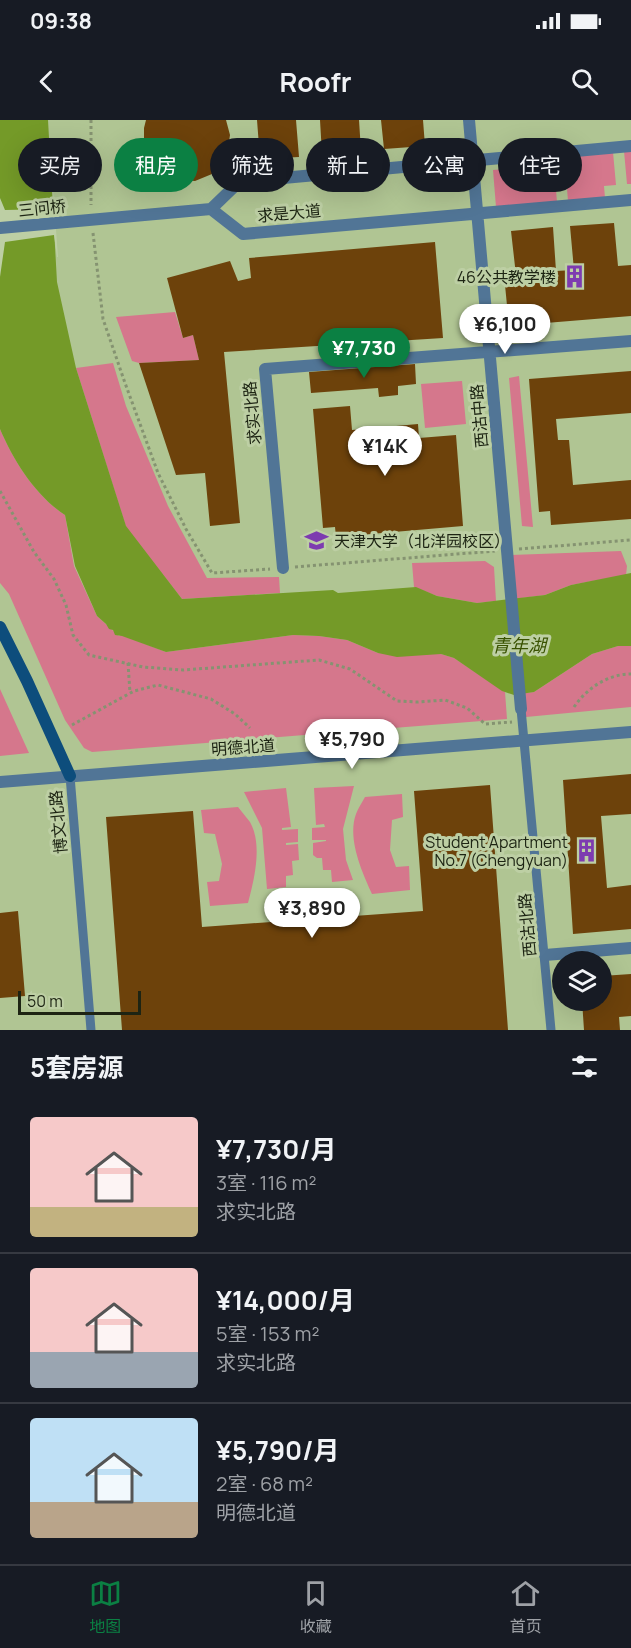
<!DOCTYPE html>
<html lang="zh">
<meta charset="utf-8">
<style>
body{margin:0;font-family:Manrope,"Noto Sans SC",sans-serif;background:#242831;color:#f1f3f6;height:100vh;display:flex;flex-direction:column;font-size:22px;white-space:nowrap}
*{box-sizing:border-box;margin:0}
p{font-size:20px;color:#9ea1a6}
.icon{flex:none;width:33px;height:33px;fill:none;stroke:currentColor;stroke-width:2;stroke-linecap:round;stroke-linejoin:round}
.map{position:relative;height:910px;overflow:hidden}
.sheet{display:flex;flex-direction:column;background:#171b24;flex:1}
.sheet>*{flex:none}
.top-card{position:absolute;left:18px;top:18px;width:596px;height:54px;display:flex;gap:12px}
.tools{position:absolute;left:552px;top:831px;display:grid;gap:12px}
.tools a{display:grid;place-items:center;width:60px;height:60px;border-radius:50%;background:#171b24;box-shadow:0 6px 24px #0002;font-size:30px}
.scale{position:absolute;left:18px;bottom:15px;width:123px;box-sizing:border-box;padding-left:6px;border:3px solid #1d2413;border-top:0;font-size:16px;line-height:21px;white-space:nowrap;color:#1d2413;-webkit-text-stroke:4px #bdcfa4;paint-order:stroke}
.price{position:absolute;translate:-50% -51px;padding:0 14px;border-radius:21px;background:#fff;color:#222;font-size:20px;line-height:39px;filter:drop-shadow(0 2px 3px #0008)}
.price::after{content:'';position:absolute;left:50%;top:36px;width:18px;height:14px;margin-left:-9px;background:inherit;clip-path:polygon(0 0,100% 0,50% 100%)}
.price.current{background:#0b8043;color:#fff}
ul{padding:0;list-style:none}
li{display:flex;align-items:center;gap:18px;height:150px;padding:0 30px}
li+li{border-top:2px solid #363941}
li span{display:grid;place-items:center;flex:none;width:168px;height:120px;border-radius:6px;color:#555}
li>.icon{margin-inline-start:auto}
span .icon{width:72px;height:72px;fill:#fffc;stroke-width:1}
li b{font-size:26px}
h2{display:flex;justify-content:space-between;align-items:center;height:72px;padding:0 30px;font-size:26px}
.tag{padding:0 21px;border-radius:27px;background:#171b24;box-shadow:0 6px 24px #0002;font-size:21px;line-height:54px}
.tag.current{background:#0b8043;color:#fff}
.status{display:flex;justify-content:space-between;align-items:center;height:42px;padding:0 30px;background:#171b24;direction:ltr}
.status svg{height:16px;fill:currentColor}
header{display:flex;justify-content:space-between;align-items:center;height:78px;padding:0 30px;background:#171b24;font-size:27px;font-weight:700}
.tab-bar{display:flex;justify-content:space-around;align-items:center;height:84px;border-top:2px solid #363941;background:#171b24;font-size:16px;color:#9ea1a6}
.tab-bar a{display:grid;justify-items:center;gap:3px}
.tab-bar .current{color:#0b8043}
.map>svg:first-child{display:block}
</style>
<div class="status"><b>09:38</b><svg viewBox="0 0 49 12"><path d="M0 12V9h3v3zM5 12V6h3v6zM10 12V3h3v9zM15 12V0h3v12zM26 1h20v11H26zM47 4h2v5h-2z"/></svg></div>
<header><svg class="icon" aria-label="back" viewBox="0 0 24 24"><path d="M15 5l-7 7 7 7"/></svg>Roofr<svg class="icon" aria-label="search" viewBox="0 0 24 24"><circle cx="10" cy="10" r="6"/><path d="M15 15l6 6"/></svg></header>
<div class="map">
<svg width="631" height="910" viewBox="0 0 631 910">
<rect width="100%" height="100%" fill="#bdcfa4"/>
<!-- built -->
<path fill="#b0c593" fill-rule="evenodd" d="M0,0H631V910H0ZM562,842H602V880H562Z"/>
<!-- green -->
<path fill="#d5778c" d="M624,31H631V64H627Z
M613,32L616,65L604,66L605,78L568,81L565,44L580,42V35Z
M554,45L557,82L496,87L493,50Z
M175,192L183,218L193,215L199,240L139,243L132,241L116,197Z
M113,243L126,286L168,386L207,458L279,457L280,473L182,479L126,407L76,248Z
M519,256L533,407L522,406L509,258Z
M462,261L466,304L425,308L421,264Z
M0,309C14,342 36,376 65,395L74,446L97,496L119,516L122,515L166,532L293,515L319,516L347,520L378,533L441,534L454,538L505,572L507,599L92,632L84,628L65,600L9,474L0,463Z
M621,431L627,446L626,455L571,465L545,475L514,479L511,435Z
M485,441L494,447L496,481L477,483L437,476L414,467L412,443Z
M618,526H631V587L526,597L525,573L534,572L592,534Z
M0,569L29,633L0,636Z
M354,666L343,709L346,740L353,760L332,762L331,750H323L322,738H317L313,735V723L326,721V720H312V708L325,707L324,704L316,705L314,668Z
M286,668L291,707L282,708V710L298,709V722L286,723V725L298,724L299,740L292,741L293,755L286,756V767L267,769L262,708L244,672Z
M402,674L403,697L392,700L390,730L396,747L409,746L410,770L372,774C362,752 347,719 356,694C358,688 362,683 365,677Z
M238,687C242,692 246,697 250,702C263,725 254,760 248,783L210,786L207,762L219,761L222,744L215,714L204,713L201,690Z"/>
<!-- water -->
<path fill="#749a28" d="M0,0H48L57,162L76,248L126,406L182,479L333,470L338,473L416,467L437,476L477,483L545,475L571,465L631,453V526H618L592,534L534,572L514,575L502,571L454,538L441,534L397,537L378,533L347,520L319,516L293,515L166,532L122,516L115,515L113,510L109,509L106,504L97,496L75,446L65,395C36,376 14,342 0,309Z"/>
<!-- pier -->
<path fill="#bdcfa4" d="M53,69L58,137H57L54,115L5,122L0,157V78L5,90L53,89Z"/>
<!-- building -->
<path fill="#6d420b" d="M146,0H226L230,15L226,41L212,54L195,61L171,59L155,49L149,37L144,21V8Z
M257,0H296L299,37L260,39Z
M320,0H359L361,31L322,34Z
M381,0H423L425,26L384,29Z
M614,103L618,146L631,145V196L509,206L505,165L517,164L511,111L553,107L556,151L574,150L570,106Z
M435,122L443,218L224,232L240,403L210,406L205,353L176,355L139,243L199,240L193,215L183,218L167,158L230,141L238,161L251,158L249,138Z
M415,244L416,264L398,266V275L379,277L378,268L311,273L309,252Z
M631,251V293L556,299L558,320H569L573,365L631,360V399L551,405L550,391L539,392L529,259Z
M350,286L352,310L418,304L419,318L456,315L463,406L336,417L335,407L323,408L313,289Z
M631,654V694L601,696L607,768L631,765V809L573,814L563,660Z
M490,665L508,910H122L106,697L193,691L202,807L423,791L414,671Z
M18,791L25,876L0,878V793Z
M631,854V896L619,897L620,910H584L582,880H602V856Z"/>
<g fill="none" stroke-linecap="round" stroke-linejoin="round">
<!-- path -->
<path stroke="#859371" stroke-width="3" stroke-dasharray="3 3" stroke-linecap="butt" d="M91,0V85
M93,113L103,199L125,263L158,353L186,409L212,453L270,449
M0,371L34,432L54,459L66,485L73,515L89,535L143,547L183,550L319,540L350,549L397,581L418,582L445,580L467,588L485,604L512,602
M519,429L631,420
M295,447L495,431
M128,543L130,573
M574,587C587,568 608,554 631,554
M72,605L134,571L158,565L211,579L235,594L250,608"/>
<!-- lane -->
<path stroke="#517596" stroke-width="9" d="M521,589L551,910
M70,656L91,910"/>
<!-- street -->
<path stroke="#517596" stroke-width="12" d="M469,0L521,589
M211,89L239,62L631,26
M211,89L243,114L631,80
M0,108L211,89
M283,448L265,249L631,221
M0,662L631,612
M545,835L631,828"/>
<!-- secondary -->
<path stroke="#0d4d7c" stroke-width="12" d="M0,507L27,561L70,656"/>
</g>
<!-- icons -->
<defs>
<symbol id="building-bare" viewBox="-9 -9 18 18"><path d="M-4-6H4V6H1V3H-1V6H-4ZM-2.5-4.3h1.7v1.8h-1.7ZM.8-4.3h1.7v1.8H.8ZM-2.5-1h1.7V.8h-1.7ZM.8-1h1.7V.8H.8Z" fill="#7d3bb0" stroke="#bdcfa4" stroke-width="2.5" paint-order="stroke"/></symbol>
<symbol id="university-bare" viewBox="-9 -9 18 18"><path d="M0-5L7-2L0 1L-7-2ZM-4 1L0 2.5L4 1V4Q0 6-4 4Z" fill="#7d3bb0" stroke="#bdcfa4" stroke-width="2.5" paint-order="stroke"/></symbol>
</defs>
<g fill-rule="evenodd">
<use href="#building-bare" x="558" y="140" width="33" height="33"/>
<use href="#university-bare" x="300" y="404" width="33" height="33"/>
<use href="#building-bare" x="570" y="714" width="33" height="33"/>
</g>
<g text-anchor="middle" dominant-baseline="central" stroke-width="6" stroke-linejoin="round" paint-order="stroke">
<!-- street labels -->
<g font-size="16" fill="#1d2413" stroke="#bdcfa4">
<text transform="translate(42 88) rotate(-6)">三问桥</text>
<text transform="translate(289 93) rotate(-5)">求是大道</text>
<text transform="translate(252 293) rotate(-95)">求实北路</text>
<text transform="translate(479 296) rotate(-95)">西沽中路</text>
<text transform="translate(243 627) rotate(-4)">明德北道</text>
<text transform="translate(58 702) rotate(-95)">博文北路</text>
<text transform="translate(527 805) rotate(-95)">西沽北路</text>
</g>
<!-- poi labels -->
<g font-size="16" fill="#1d2413" stroke="#bdcfa4" text-anchor="end">
<text x="556" y="157">46公共教学楼</text>
<text x="334" y="421" text-anchor="start">天津大学（北洋园校区）</text>
<text x="568" y="722">Student Apartment<tspan x="568" dy="18">No.7 (Chengyuan)</tspan></text>
</g>
<!-- water labels -->
<g font-size="18" font-style="italic" fill="#395200" stroke="#bdcfa4">
<text x="519" y="525">青年湖</text>
</g>
</g>
</svg>
<div class="tools">
<a><svg class="icon" aria-label="layers" viewBox="0 0 24 24"><path d="M12 4l9 5-9 5-9-5zM3 14l9 5 9-5"/></svg></a>
</div>
<div class="scale">50 m</div>
<b class="price" style="left:505px;top:235px">¥6,100</b>
<b class="price current" style="left:364px;top:259px">¥7,730</b>
<b class="price" style="left:385px;top:357px">¥14K</b>
<b class="price" style="left:352px;top:650px">¥5,790</b>
<b class="price" style="left:312px;top:819px">¥3,890</b>
<div class="top-card">
<a class="tag">买房</a>
<a class="tag current">租房</a>
<a class="tag">筛选</a>
<a class="tag">新上</a>
<a class="tag">公寓</a>
<a class="tag">住宅</a>
</div>
</div>
<section class="sheet">
<h2>5套房源<svg class="icon" aria-label="filters" viewBox="0 0 24 24"><path d="M4 7h16M4 17h16"/><circle cx="9" cy="7" r="2"/><circle cx="15" cy="17" r="2"/></svg></h2>
<ul>
<li><span style="background:linear-gradient(#f6c9c9 75%,#c2b280 0)"><svg class="icon" aria-label="home" viewBox="0 0 24 24"><path d="M3 11l9-7 9 7M6 9v11h12V9"/></svg></span><div><b>¥7,730/月</b><p>3室 · 116 m²</p><p>求实北路</p></div></li>
<li><span style="background:linear-gradient(#f6c9c9 70%,#9aa5b1 0)"><svg class="icon" aria-label="home" viewBox="0 0 24 24"><path d="M3 11l9-7 9 7M6 9v11h12V9"/></svg></span><div><b>¥14,000/月</b><p>5室 · 153 m²</p><p>求实北路</p></div></li>
<li><span style="background:linear-gradient(#bfe0f5 70%,#b9a48a 0)"><svg class="icon" aria-label="home" viewBox="0 0 24 24"><path d="M3 11l9-7 9 7M6 9v11h12V9"/></svg></span><div><b>¥5,790/月</b><p>2室 · 68 m²</p><p>明德北道</p></div></li>
</ul>
</section>
<nav class="tab-bar">
<a class="current"><svg class="icon" aria-label="map" viewBox="0 0 24 24"><path d="M3 6l6-2 6 2 6-2v14l-6 2-6-2-6 2zM9 4v14M15 6v14"/></svg>地图</a>
<a><svg class="icon" aria-label="saved" viewBox="0 0 24 24"><path d="M7 4h10v16l-5-4-5 4z"/></svg>收藏</a>
<a><svg class="icon" aria-label="home" viewBox="0 0 24 24"><path d="M3 11l9-7 9 7M6 9v11h12V9"/></svg>首页</a>
</nav>
